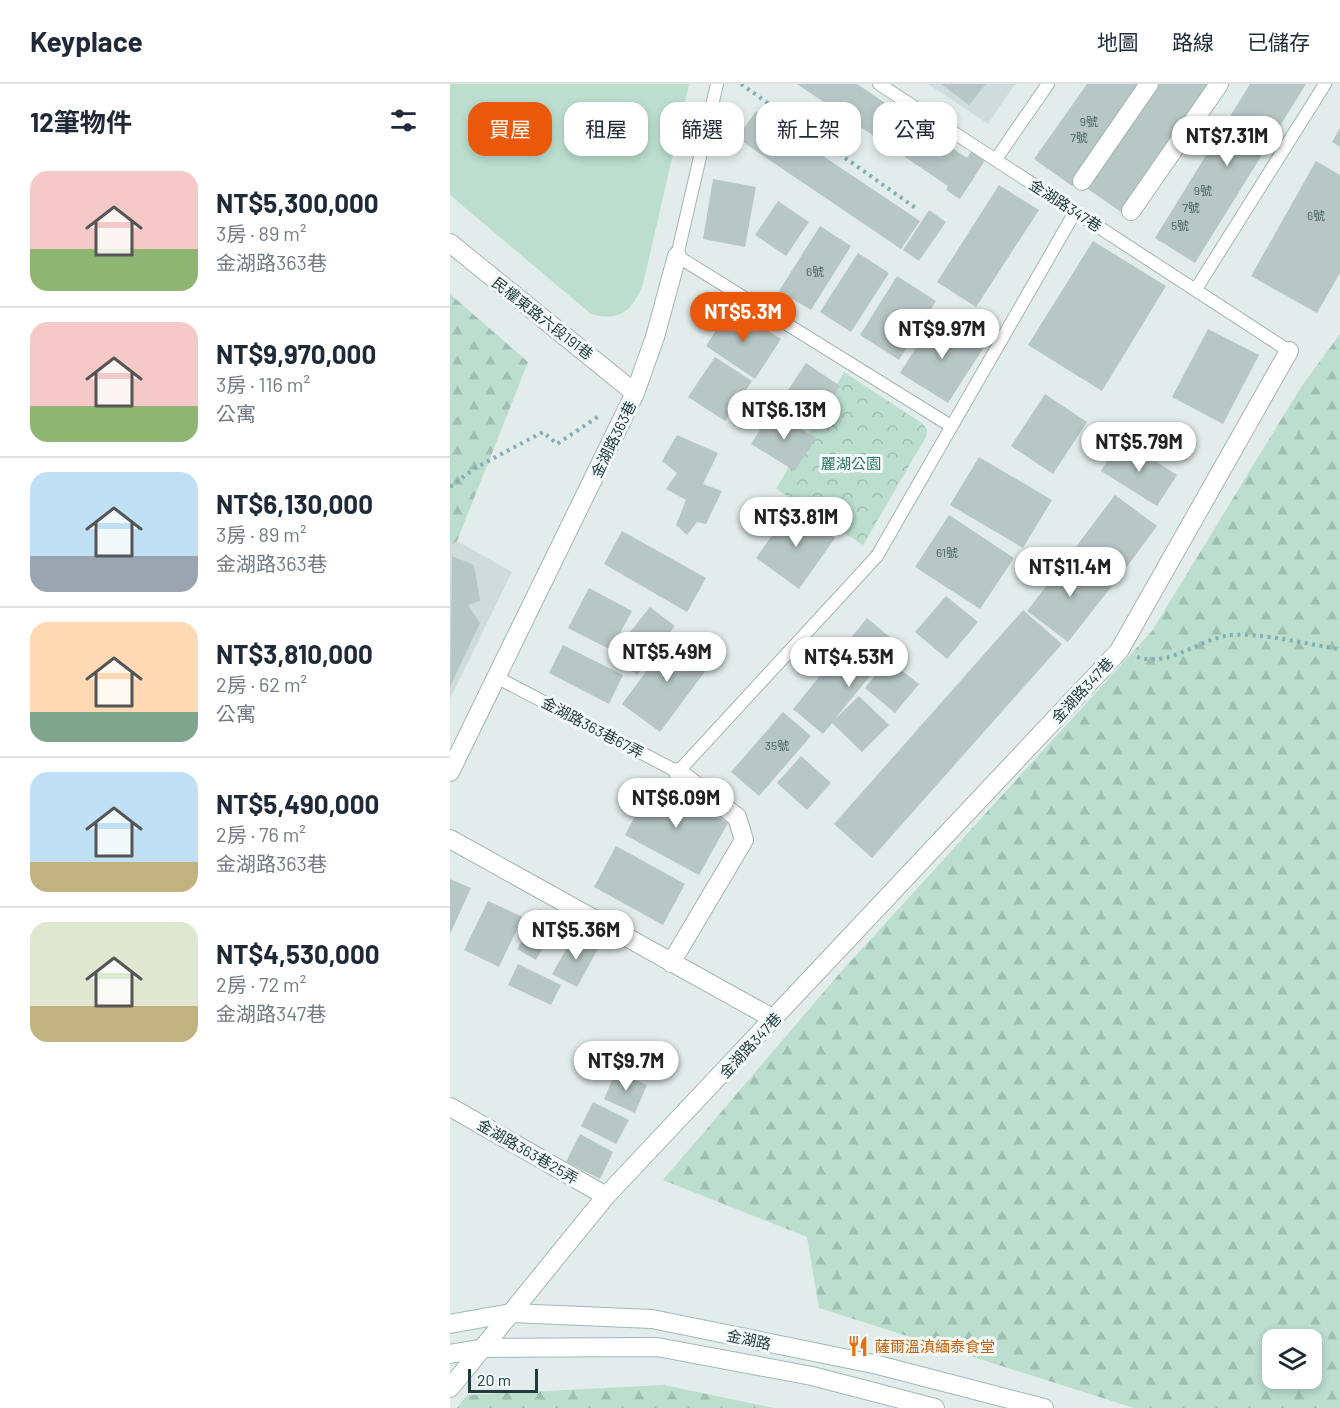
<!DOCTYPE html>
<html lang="zh-TW">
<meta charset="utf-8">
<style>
body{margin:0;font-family:Barlow,"Noto Sans TC",sans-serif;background:#f2f2f3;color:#1f2937;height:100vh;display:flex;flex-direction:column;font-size:22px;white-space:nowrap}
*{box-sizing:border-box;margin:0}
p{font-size:20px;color:#747a83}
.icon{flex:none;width:33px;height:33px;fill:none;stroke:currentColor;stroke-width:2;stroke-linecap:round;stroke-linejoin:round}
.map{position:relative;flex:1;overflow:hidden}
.sheet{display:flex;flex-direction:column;background:#fff;width:450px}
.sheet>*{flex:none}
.top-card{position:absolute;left:18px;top:18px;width:570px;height:54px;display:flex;gap:12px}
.tools{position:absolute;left:812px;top:1245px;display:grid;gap:12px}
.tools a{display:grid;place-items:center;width:60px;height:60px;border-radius:12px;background:#fff;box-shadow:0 3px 9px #0003;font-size:30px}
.scale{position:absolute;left:18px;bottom:15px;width:70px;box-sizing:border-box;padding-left:6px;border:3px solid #223c3e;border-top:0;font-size:16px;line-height:21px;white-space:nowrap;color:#223c3e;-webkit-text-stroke:4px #f3f9f8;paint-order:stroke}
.price{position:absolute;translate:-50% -51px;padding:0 14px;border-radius:21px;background:#fff;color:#222;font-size:20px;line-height:39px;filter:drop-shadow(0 2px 3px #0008)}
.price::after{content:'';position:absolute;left:50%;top:36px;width:18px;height:14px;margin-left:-9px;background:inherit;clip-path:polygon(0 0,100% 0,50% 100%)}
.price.on{background:#ea580c;color:#fff}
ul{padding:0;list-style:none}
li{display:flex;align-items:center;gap:18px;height:150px;padding:0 30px}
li+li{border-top:2px solid #e0e1e3}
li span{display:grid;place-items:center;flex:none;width:168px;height:120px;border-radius:18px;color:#555}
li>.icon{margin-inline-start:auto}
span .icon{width:72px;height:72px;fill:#fffc;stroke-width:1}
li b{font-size:26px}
h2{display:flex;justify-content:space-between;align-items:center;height:72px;padding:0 30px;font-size:26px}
.tag{padding:0 21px;border-radius:18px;background:#fff;box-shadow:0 3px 9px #0003;font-size:21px;line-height:54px}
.tag.on{background:#ea580c;color:#fff}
header{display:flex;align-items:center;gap:36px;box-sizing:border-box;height:84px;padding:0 30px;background:#fff;border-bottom:2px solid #e0e1e3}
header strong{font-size:28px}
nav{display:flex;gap:33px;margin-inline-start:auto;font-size:21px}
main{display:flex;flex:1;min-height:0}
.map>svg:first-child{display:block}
</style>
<header>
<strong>Keyplace</strong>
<nav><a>地圖</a><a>路線</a><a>已儲存</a></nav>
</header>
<main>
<section class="sheet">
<h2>12筆物件<svg class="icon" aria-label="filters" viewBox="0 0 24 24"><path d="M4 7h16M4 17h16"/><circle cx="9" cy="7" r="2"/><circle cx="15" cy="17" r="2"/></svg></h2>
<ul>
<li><span style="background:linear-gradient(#f6c9c9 65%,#8fb573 0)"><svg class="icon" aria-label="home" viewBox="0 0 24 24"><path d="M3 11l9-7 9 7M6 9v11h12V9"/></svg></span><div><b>NT$5,300,000</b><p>3房 · 89 m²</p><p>金湖路363巷</p></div></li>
<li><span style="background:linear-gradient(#f6c9c9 70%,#8fb573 0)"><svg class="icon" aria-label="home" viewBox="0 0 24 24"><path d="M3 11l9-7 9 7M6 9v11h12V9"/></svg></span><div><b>NT$9,970,000</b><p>3房 · 116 m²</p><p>公寓</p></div></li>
<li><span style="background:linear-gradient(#bfe0f5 70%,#9aa5b1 0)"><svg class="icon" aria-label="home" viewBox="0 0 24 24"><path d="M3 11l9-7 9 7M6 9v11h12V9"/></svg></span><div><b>NT$6,130,000</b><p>3房 · 89 m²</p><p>金湖路363巷</p></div></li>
<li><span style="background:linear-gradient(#ffd9b3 75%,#7fa58c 0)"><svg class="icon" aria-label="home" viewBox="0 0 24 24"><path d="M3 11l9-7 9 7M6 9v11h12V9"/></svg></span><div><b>NT$3,810,000</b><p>2房 · 62 m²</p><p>公寓</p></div></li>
<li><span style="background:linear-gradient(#bfe0f5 75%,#c2b280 0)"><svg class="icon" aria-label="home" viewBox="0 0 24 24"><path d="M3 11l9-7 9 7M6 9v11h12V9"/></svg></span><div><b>NT$5,490,000</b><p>2房 · 76 m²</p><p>金湖路363巷</p></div></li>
<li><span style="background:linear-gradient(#dfe7d0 70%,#c2b280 0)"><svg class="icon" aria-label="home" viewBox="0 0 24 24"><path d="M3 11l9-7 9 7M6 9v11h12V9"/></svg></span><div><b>NT$4,530,000</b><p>2房 · 72 m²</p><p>金湖路347巷</p></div></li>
</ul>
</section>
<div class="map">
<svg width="890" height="1324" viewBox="0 0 890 1324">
<defs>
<pattern id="forest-firs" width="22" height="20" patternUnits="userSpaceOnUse" patternTransform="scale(1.5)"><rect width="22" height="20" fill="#bbdecf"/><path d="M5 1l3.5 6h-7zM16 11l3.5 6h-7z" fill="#a0bfb3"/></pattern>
<pattern id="park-crowns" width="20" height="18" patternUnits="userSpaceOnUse" patternTransform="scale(1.5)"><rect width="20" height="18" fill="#bbdecf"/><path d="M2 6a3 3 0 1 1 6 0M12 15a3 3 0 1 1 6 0" fill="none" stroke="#a0bfb3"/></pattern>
</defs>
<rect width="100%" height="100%" fill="#e2eceb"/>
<!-- built -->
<path fill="#d0dcdb" d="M478,0H565L538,40Z
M7,457L62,488L0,615V462Z"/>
<!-- green -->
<path fill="#bbdecf" d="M0,0H239L193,200C182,227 170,238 141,230L0,111Z"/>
<!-- forest -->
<path fill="url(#forest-firs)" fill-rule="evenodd" d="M0,210L78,278L7,457L0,462Z
M890,250V1324H684L369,1224L357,1153L213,1096L390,889L702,547L851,303ZM822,1256H861V1294H822Z
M214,1301L324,1324H7L17,1311Z"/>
<!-- park -->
<path fill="url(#park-crowns)" d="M394,288L473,340L477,346L476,353L413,461L326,405Z"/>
<!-- building -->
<path fill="#b7c7c5" d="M347,0H407L517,74L522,66L536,75L510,115L496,106L498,102Z
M491,0H536L519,21Z
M637,0H693L622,102L584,75Z
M706,0H760L671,128L635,103Z
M800,0H856L745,179L705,154Z
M306,27L470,137L451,165L287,54Z
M890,44V63L882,58Z
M866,77L890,91V189L867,229L801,192Z
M263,95L306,103L295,163L253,155Z
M549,101L589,126L526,223L487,198Z
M328,117L359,138L336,172L305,151Z
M479,126L496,138L469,177L453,166Z
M370,142L401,162L361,226L329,207Z
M643,157L716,202L652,307L578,261Z
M408,169L439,189L401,248L370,228Z
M447,192L486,217L449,276L410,251Z
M281,223L331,255L305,295L256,262Z
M486,232L534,263L498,319L450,289Z
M758,245L809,271L773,340L722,313Z
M265,273L302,297L275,337L238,313Z
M356,279L390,302L361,344L328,321Z
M595,310L637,338L603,390L561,362Z
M322,327L366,354L345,387L301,360Z
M227,351L268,369L253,400L272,407L256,440L247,438L237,451L226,441L236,416L216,405L227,389L212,377Z
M671,355L727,391L707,422L651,387Z
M529,373L602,416L573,464L500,421Z
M665,411L707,442L664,500L622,468Z
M342,423L385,454L349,505L306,474Z
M499,431L564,474L530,525L465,483Z
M172,447L256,494L237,528L154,480Z
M621,470L662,502L618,558L577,527Z
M2,472L24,481L30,517L18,521L30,539L0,603Z
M139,504L182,527L161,566L118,544Z
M496,512L528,538L497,575L465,548Z
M200,523L225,542L187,591L162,571Z
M573,526L612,560L422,774L384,740Z
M417,534L447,559L384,636L409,612L439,641L412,668L382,639L373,650L343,625Z
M224,550L262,578L210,648L172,620Z
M113,561L173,591L159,620L99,589Z
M438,576L469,600L445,629L415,604Z
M333,628L361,652L309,712L281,688Z
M351,672L381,699L357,726L327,699Z
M203,698L278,739L249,791L175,751Z
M166,762L235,800L213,841L144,803Z
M0,795L21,804L0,850Z
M38,817L73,833L49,883L14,866Z
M90,825L109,836L86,876L67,865Z
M125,850L149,863L127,903L102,890Z
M68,880L111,901L101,921L58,901Z
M166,987L197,1001L185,1029L154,1015Z
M143,1018L179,1036L166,1060L131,1042Z
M130,1050L163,1068L150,1095L116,1078Z"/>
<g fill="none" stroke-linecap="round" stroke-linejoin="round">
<defs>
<path id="service" d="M267,0L227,172L501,342
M429,0L839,267
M546,75L598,0
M746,205L875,0
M48,594L228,688L427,472L625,128"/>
<path id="pedestrian" d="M632,97L699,0
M681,127L769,0"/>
<path id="minor" d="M0,159L185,309
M0,688L185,309L205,253L227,172
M0,755L324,935
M221,879L294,756L287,733L228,688
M0,1023L156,1112
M0,1304L156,1112L669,567L839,267"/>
<path id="secondary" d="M0,1240L61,1229L202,1235L428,1281L594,1324
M0,1270L35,1264L207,1263L362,1292L485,1324"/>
</defs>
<!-- service casing -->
<use href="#service" stroke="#a5b4b4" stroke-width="14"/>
<!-- pedestrian casing -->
<use href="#pedestrian" stroke="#a5b4b4" stroke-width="20"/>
<!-- minor casing -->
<use href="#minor" stroke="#a5b4b4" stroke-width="20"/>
<!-- secondary casing -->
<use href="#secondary" stroke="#a0b8b7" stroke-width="20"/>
<!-- path -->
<path stroke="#82b0b0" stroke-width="4" stroke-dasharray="3 4.5" stroke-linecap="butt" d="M291,0L467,125
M0,403L25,384L93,348L107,360L149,332
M687,573C719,583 745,558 775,552C801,546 860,561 890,565"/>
<!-- service -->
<use href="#service" stroke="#fff" stroke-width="12"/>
<!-- pedestrian -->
<use href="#pedestrian" stroke="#fff" stroke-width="18"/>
<!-- minor -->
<use href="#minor" stroke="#fff" stroke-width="18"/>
<!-- secondary -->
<use href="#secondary" stroke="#fff" stroke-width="18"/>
</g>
<!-- icons -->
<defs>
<symbol id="restaurant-bare" viewBox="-9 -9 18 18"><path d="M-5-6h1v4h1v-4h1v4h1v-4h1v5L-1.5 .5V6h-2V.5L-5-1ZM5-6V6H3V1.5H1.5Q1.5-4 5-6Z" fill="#e8710a" stroke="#f3f9f8" stroke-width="2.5" paint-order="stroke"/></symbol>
</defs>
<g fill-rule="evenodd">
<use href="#restaurant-bare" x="393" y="1247" width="30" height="30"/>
</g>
<g text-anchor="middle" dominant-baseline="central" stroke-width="6" stroke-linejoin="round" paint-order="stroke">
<!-- number labels -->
<g font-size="12" fill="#475f60">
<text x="639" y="37">9號</text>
<text x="629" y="53">7號</text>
<text x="753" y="106">9號</text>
<text x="741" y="123">7號</text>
<text x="866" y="131">6號</text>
<text x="730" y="141">5號</text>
<text x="365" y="187">6號</text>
<text x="497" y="468">61號</text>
<text x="327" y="661">35號</text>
</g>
<!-- street labels -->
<g font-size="15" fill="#223c3e" stroke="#f3f9f8">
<text transform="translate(616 121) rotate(33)">金湖路347巷</text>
<text transform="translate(93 234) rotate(38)">民權東路六段191巷</text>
<text transform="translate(163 355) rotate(-64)">金湖路363巷</text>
<text transform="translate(632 606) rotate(-47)">金湖路347巷</text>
<text transform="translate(143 643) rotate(28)">金湖路363巷67弄</text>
<text transform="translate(300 961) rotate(-47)">金湖路347巷</text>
<text transform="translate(78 1067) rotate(30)">金湖路363巷25弄</text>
<text transform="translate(299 1255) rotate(12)">金湖路</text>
</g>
<!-- park labels -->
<g font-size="15" fill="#2c755f" stroke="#f3f9f8">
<text x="401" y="379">麗湖公園</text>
</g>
<!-- food labels -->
<g font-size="15" fill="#c56008" stroke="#f3f9f8" text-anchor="start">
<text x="425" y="1262">薩爾溫滇緬泰食堂</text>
</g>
</g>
</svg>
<div class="tools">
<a><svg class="icon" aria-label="layers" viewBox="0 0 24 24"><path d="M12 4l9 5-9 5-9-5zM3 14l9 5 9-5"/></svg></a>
</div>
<div class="scale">20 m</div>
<b class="price" style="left:777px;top:83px">NT$7.31M</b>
<b class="price on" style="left:293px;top:259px">NT$5.3M</b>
<b class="price" style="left:492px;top:276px">NT$9.97M</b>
<b class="price" style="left:334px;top:357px">NT$6.13M</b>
<b class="price" style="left:689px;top:389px">NT$5.79M</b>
<b class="price" style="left:346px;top:464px">NT$3.81M</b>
<b class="price" style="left:620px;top:514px">NT$11.4M</b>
<b class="price" style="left:217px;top:599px">NT$5.49M</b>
<b class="price" style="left:399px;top:604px">NT$4.53M</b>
<b class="price" style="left:226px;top:745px">NT$6.09M</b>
<b class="price" style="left:126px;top:877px">NT$5.36M</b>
<b class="price" style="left:176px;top:1008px">NT$9.7M</b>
<div class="top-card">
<a class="tag on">買屋</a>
<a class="tag">租屋</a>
<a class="tag">篩選</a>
<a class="tag">新上架</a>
<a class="tag">公寓</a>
</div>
</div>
</main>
